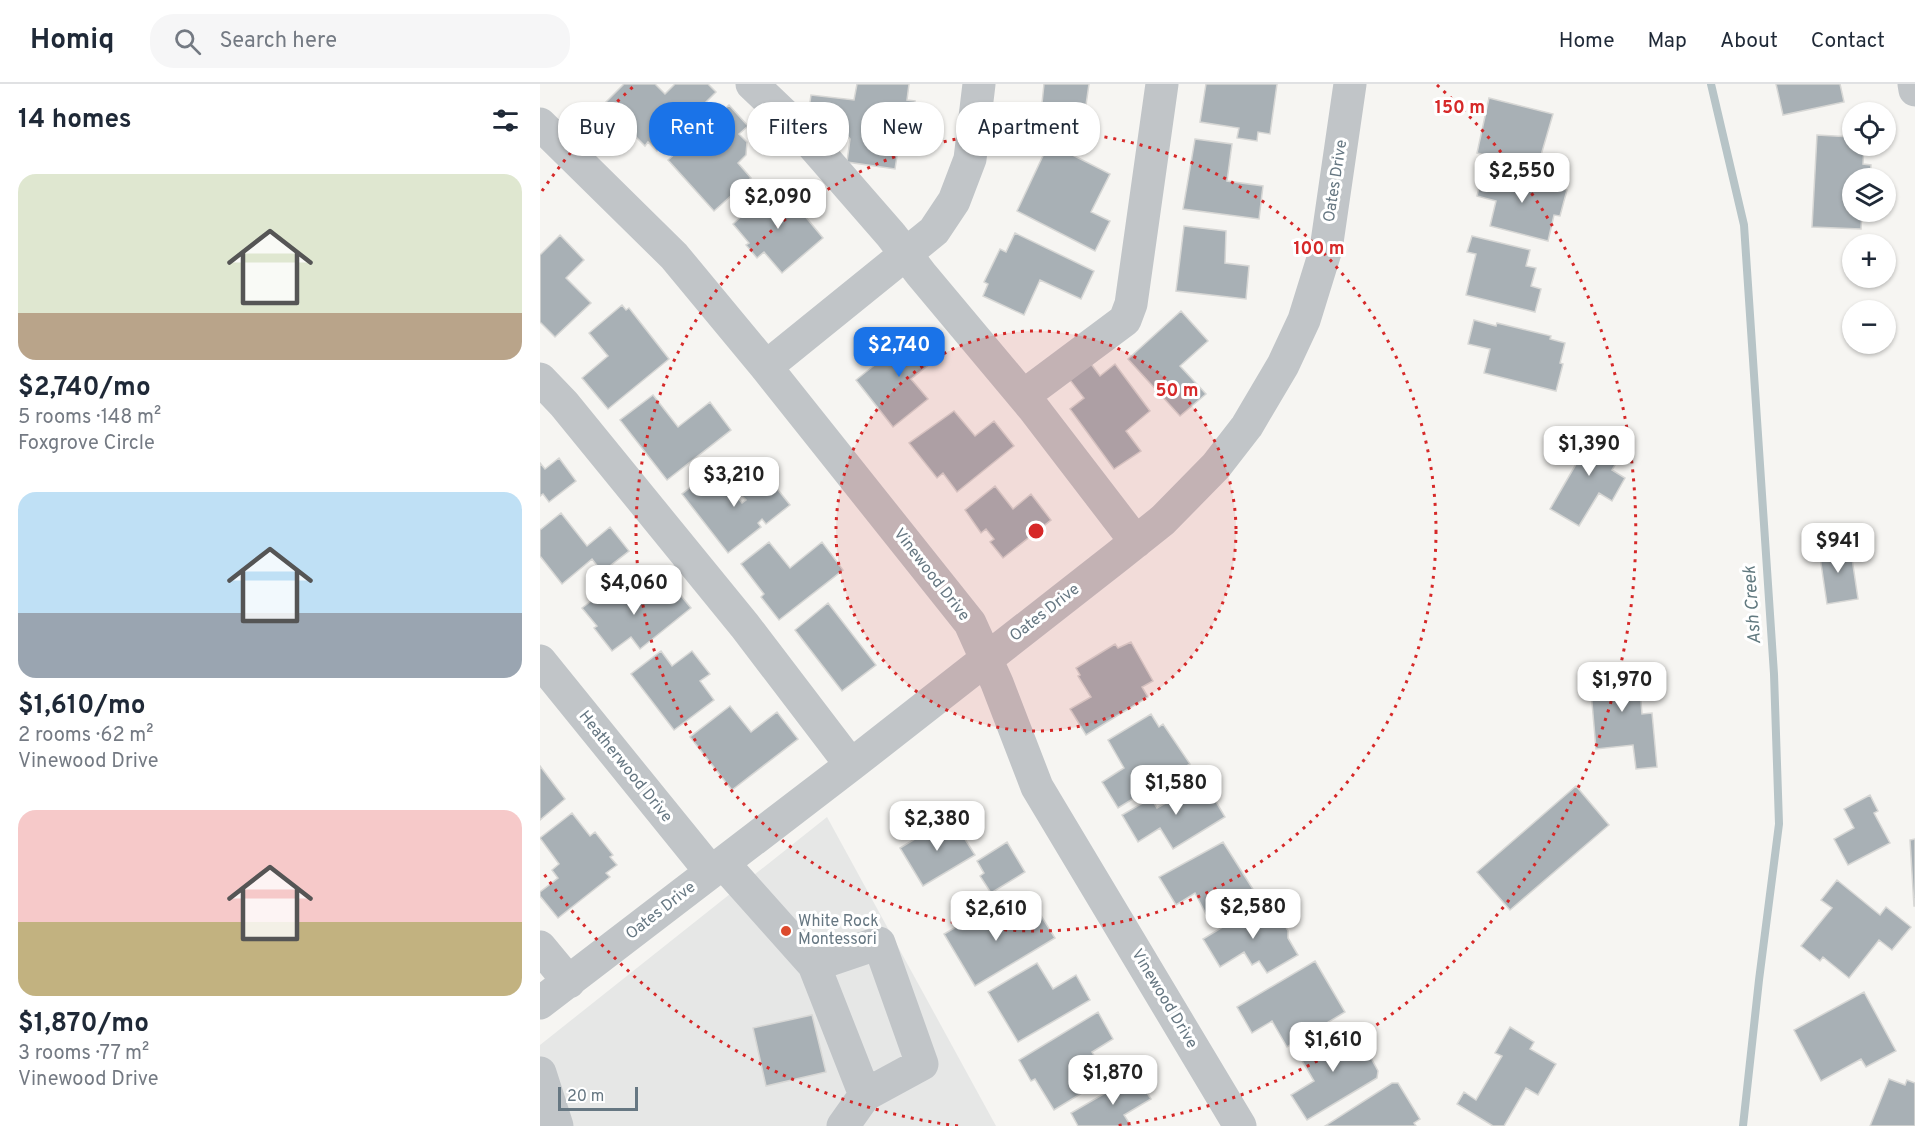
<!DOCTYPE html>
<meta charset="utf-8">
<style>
body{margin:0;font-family:Overpass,sans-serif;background:#f6f6f7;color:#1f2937;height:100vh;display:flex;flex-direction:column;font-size:22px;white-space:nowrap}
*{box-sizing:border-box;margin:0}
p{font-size:20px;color:#747a83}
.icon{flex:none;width:33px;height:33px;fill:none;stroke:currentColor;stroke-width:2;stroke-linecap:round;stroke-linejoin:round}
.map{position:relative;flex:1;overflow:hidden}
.details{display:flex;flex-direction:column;background:#fff;width:540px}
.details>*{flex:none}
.hud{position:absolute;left:18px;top:18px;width:570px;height:54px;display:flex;gap:12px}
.buttons{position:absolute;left:1302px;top:18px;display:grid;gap:12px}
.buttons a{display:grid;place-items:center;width:54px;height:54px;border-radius:50%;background:#fff;box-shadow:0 2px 4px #0004;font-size:30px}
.scale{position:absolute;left:18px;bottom:15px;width:80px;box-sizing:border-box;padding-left:6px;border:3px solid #667782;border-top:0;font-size:16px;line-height:21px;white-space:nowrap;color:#667782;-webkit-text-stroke:4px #fff;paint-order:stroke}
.price{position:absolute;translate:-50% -51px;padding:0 14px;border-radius:12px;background:#fff;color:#222;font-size:20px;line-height:39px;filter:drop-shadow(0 2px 3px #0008)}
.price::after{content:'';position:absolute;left:50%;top:36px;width:18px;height:14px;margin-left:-9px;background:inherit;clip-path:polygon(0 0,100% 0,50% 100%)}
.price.current{background:#1a73e8;color:#fff}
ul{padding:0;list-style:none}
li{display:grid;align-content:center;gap:12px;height:318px;padding:0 18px}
li span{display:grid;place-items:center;height:186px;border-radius:18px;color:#555}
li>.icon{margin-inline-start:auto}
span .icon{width:108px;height:108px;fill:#fffc;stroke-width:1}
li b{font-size:26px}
h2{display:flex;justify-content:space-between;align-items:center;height:72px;padding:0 18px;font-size:26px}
.tag{padding:0 21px;border-radius:24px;background:#fff;box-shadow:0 2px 4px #0004;font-size:21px;line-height:54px}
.tag.current{background:#1a73e8;color:#fff}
header{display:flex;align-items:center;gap:36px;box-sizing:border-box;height:84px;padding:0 30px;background:#fff;border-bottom:2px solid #e0e1e3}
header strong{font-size:28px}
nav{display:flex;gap:33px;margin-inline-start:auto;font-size:21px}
.search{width:420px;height:54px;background:#f6f6f7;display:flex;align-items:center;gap:15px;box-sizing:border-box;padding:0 21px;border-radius:24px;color:#747a83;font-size:22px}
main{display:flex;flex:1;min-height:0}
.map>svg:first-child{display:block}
</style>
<header>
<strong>Homiq</strong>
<div class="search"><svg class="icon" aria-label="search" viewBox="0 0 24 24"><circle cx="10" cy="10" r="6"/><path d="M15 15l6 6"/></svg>Search here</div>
<nav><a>Home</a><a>Map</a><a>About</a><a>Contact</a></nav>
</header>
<main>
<section class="details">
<h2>14 homes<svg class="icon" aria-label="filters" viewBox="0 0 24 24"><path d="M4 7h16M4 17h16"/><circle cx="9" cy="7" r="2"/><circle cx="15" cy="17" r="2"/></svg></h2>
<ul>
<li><span style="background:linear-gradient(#dfe7d0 75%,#b9a48a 0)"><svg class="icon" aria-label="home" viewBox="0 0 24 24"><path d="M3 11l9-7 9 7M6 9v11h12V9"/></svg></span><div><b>$2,740/mo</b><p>5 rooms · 148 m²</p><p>Foxgrove Circle</p></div></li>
<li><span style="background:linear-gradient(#bfe0f5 65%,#9aa5b1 0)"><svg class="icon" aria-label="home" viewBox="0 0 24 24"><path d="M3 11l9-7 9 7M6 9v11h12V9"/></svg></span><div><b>$1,610/mo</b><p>2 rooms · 62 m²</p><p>Vinewood Drive</p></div></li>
<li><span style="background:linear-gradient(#f6c9c9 60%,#c2b280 0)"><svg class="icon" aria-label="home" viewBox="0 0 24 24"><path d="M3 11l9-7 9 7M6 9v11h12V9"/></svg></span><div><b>$1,870/mo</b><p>3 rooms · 77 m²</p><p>Vinewood Drive</p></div></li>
</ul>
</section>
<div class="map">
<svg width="1375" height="1042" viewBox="0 0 1375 1042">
<rect width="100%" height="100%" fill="#f6f5f2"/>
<!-- built -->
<path fill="#e6e7e6" d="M287,733L456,1042H0V961Z"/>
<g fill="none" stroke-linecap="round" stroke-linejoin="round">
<!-- stream -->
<path stroke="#b7c4c7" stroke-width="8" d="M1171,0L1204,141L1234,590L1239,740L1219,896L1203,1042"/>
</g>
<!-- building -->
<path fill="#a8b0b5" stroke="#d7d7d5" stroke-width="1.5" d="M84,0H115L125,10L135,0H168L176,8L117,67L108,58L105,62L82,39L84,36L66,18Z
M317,0H369L367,16L375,17L371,42L362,40L355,85L307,78L310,55L299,42L267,38L271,11L314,16Z
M504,0H549L544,35L501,29Z
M666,0H737L730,50L718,48L717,57L697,54L699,44L660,38Z
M1236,0H1300L1304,18L1243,31Z
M949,14L1013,30L997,85L937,69Z
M189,21L208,42L199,50L207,58L206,71L198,79L211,94L174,127L128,76Z
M1277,51L1312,53V62H1324L1323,80L1331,81L1330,94H1312V128H1322L1321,145L1272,143Z
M655,55L692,60L687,97L723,102L719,135L643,125Z
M509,59L570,90L551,128L570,137L555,167L477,127Z
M943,86L1027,106L1020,132L1014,131L1008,157L950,142L956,117L937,112Z
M241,103L283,154L242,189L224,168L217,174L206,161L209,159L193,140L222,113L227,114Z
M644,142L686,147L685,179L709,182L706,215L636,207Z
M475,149L554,187L541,215L500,196L484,231L443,212L448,200L444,198L460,165L466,168Z
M20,151L44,176L26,194L51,219L15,253L0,238V171Z
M932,152L990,166L986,182L996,184L991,202L1001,205L995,228L926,211L936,170L927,168Z
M82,221L86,226L89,224L129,275L68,325L42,294L68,272L49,249Z
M641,227L668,257L640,282L666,310L640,332L588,275Z
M934,236L956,242L957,239L1011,252L1010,255L1025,259L1020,279L1023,280L1016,307L944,289L950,265L928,260Z
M379,245L400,272L371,295L388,315L353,343L316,296Z
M551,280L560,292L575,280L610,327L586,347L601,367L574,385L530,325L544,314L530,296Z
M113,311L138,343L170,318L191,346L127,396L80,336Z
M414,327L435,352L454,337L474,362L417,408L403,389L397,394L369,359Z
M1046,343L1084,366L1072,386L1085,394L1072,417L1059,409L1039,442L1010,425L1039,375L1029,370Z
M19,374L36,397L9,418L3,410L0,412V379L5,385Z
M175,384L202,419L206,416L202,412L227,392L250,421L226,440L222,435L218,439L221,443L188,469L142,410Z
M455,402L473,425L491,410L511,436L463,474L450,458L454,455L446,445L441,449L425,426Z
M21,429L47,462L70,443L89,467L62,488L52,475L22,500L0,472V446Z
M229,458L250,484L282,458L303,486L239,536L221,513L224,510L201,480Z
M1310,461L1318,515L1287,520L1279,466Z
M72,501L85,518L101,505L112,519L133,502L151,524L100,565L91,553L72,567L54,544L57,542L42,524Z
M288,519L336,581L302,607L255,546Z
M591,558L613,597L602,603L608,613L546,651L530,625L551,613L538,592L540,591L536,584L575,560L578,564Z
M121,567L132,582L152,567L170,590L160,597L174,616L134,646L91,590Z
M1098,580L1102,630L1112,629L1117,683L1096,685L1093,661L1056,665L1049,584Z
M190,622L211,648L237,628L258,655L192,706L150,653Z
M611,630L619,643L623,640L650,680L578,724L562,698L584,684L568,656Z
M0,682L25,715L0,736Z
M664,697L685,733L633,765L620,744L598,758L582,731L611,714L617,724Z
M1036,702L1069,741L970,826L937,788Z
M1330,711L1338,727L1334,729L1350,759L1308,781L1294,755L1314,744L1304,725Z
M32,729L50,752L55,748L73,771L70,773L77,781L66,789L70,793L18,834L0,812V808L18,794L12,786L19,780L0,754Z
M411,733L435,771L383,802L360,764Z
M1375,755V822H1374L1370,756Z
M467,758L485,788L451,809L440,792L444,789L437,777Z
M683,758L716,810L672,836L666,830L655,809L636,821L619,793Z
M1297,796L1340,831L1346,823L1371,843L1352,866L1339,856L1309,894L1283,873L1280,877L1261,862L1292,824L1281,816Z
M460,817L470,836L475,837L479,843L500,830L515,854L435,902L404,850Z
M720,820L724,827L728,825L737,839L742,836L748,847V854L758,871L727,889L719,877L712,881L704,868L680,883L663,855Z
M775,877L805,928L747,963L732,937L712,949L697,923Z
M497,879L513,905L536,891L550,916L478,958L448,908Z
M1324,908L1356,967L1326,983L1321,975L1281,997L1254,946Z
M558,928L573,955L552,968L567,994L514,1026L495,995L491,997L479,976Z
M272,931L286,988L226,1002L213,944Z
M970,943L994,958L990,965L1016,980L998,1011L986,1004L964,1042H953L917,1020L924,1008L936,1016L962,972L955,969Z
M800,944L808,957L813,954L825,973L831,974L838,987L837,994L767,1036L751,1011L774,997L758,970Z
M596,991L611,1015L584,1031L591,1042H538L531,1029Z
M1349,995L1365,1001L1367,996L1375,999V1042H1330Z
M852,999H858L880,1035L874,1039L876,1042H785Z"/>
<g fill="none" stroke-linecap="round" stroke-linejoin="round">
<!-- minor -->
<path stroke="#c1c5c8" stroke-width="33" d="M212,0L256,42L351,151L381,190L494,325L596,458
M1374,0L1375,6
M0,40L134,172L226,283L430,539L457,599L497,703L700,1042
M226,283L394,147L414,117L430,75L439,0
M0,295L24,320L205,542L311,681
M483,312L585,236L591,220L622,0
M0,577L171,788
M183,779L274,881L325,1011L303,1042
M0,863L29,898
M274,881L339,859L382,980L325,1011
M0,919L311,681L578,472L623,436L676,382L707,342L743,281L764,236L786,165L810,0
M0,989L17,1042"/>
</g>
<!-- distance rings -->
<circle cx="496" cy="447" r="200" fill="#d62828" fill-opacity=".12"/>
<g fill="none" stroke="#d62828" stroke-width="3" stroke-dasharray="3 6">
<circle cx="496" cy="447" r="200"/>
<circle cx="496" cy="447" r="400"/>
<path d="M418 1042A600 600 0 0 1 2 787M2 107A600 600 0 0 1 95 1M897 1A600 600 0 0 1 574 1042"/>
</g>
<!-- markers -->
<circle fill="#dc4a2c" stroke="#fff" stroke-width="2" cx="246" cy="847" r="6"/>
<g text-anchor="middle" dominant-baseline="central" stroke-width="6" stroke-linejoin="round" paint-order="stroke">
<!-- street labels -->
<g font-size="16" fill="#667782" stroke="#fff">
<text transform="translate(796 97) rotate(-81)">Oates Drive</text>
<text transform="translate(391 491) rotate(52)">Vinewood Drive</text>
<text transform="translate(505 529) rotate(-38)">Oates Drive</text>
<text transform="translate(85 683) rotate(51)">Heatherwood Drive</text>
<text transform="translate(121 827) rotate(-38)">Oates Drive</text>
<text transform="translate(624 915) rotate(59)">Vinewood Drive</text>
</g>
<!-- poi labels -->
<g font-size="16" fill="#667782" stroke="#fff" text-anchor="start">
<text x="258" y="838">White Rock<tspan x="258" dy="18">Montessori</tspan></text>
</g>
<!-- water labels -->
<g font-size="18" font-style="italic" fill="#61797f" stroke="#fff">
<text transform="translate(1213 521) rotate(-94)">Ash Creek</text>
</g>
</g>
<circle cx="496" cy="447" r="9" fill="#d62828" stroke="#fff" stroke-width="3"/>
<g font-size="18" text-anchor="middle" font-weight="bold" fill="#d62828" stroke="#fff" stroke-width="6" stroke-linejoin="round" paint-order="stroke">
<text x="920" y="29">150 m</text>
<text x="779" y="170">100 m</text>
<text x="637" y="312">50 m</text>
</g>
</svg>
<div class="buttons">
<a><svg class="icon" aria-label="locate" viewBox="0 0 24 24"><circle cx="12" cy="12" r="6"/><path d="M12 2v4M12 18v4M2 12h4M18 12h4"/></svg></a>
<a><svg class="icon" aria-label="layers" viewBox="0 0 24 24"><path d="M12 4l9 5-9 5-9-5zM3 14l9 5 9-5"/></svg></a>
<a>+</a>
<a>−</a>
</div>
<div class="scale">20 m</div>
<b class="price" style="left:982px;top:120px">$2,550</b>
<b class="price" style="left:238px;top:146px">$2,090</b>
<b class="price current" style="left:359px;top:294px">$2,740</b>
<b class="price" style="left:1049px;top:393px">$1,390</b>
<b class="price" style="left:194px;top:424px">$3,210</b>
<b class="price" style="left:1298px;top:490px">$941</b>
<b class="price" style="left:94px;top:532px">$4,060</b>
<b class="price" style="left:1082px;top:629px">$1,970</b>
<b class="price" style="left:636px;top:732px">$1,580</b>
<b class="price" style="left:397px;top:768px">$2,380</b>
<b class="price" style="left:713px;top:856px">$2,580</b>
<b class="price" style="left:456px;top:858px">$2,610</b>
<b class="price" style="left:793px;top:989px">$1,610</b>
<b class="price" style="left:573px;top:1022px">$1,870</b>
<div class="hud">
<a class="tag">Buy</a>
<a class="tag current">Rent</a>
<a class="tag">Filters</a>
<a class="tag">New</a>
<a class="tag">Apartment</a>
</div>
</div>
</main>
